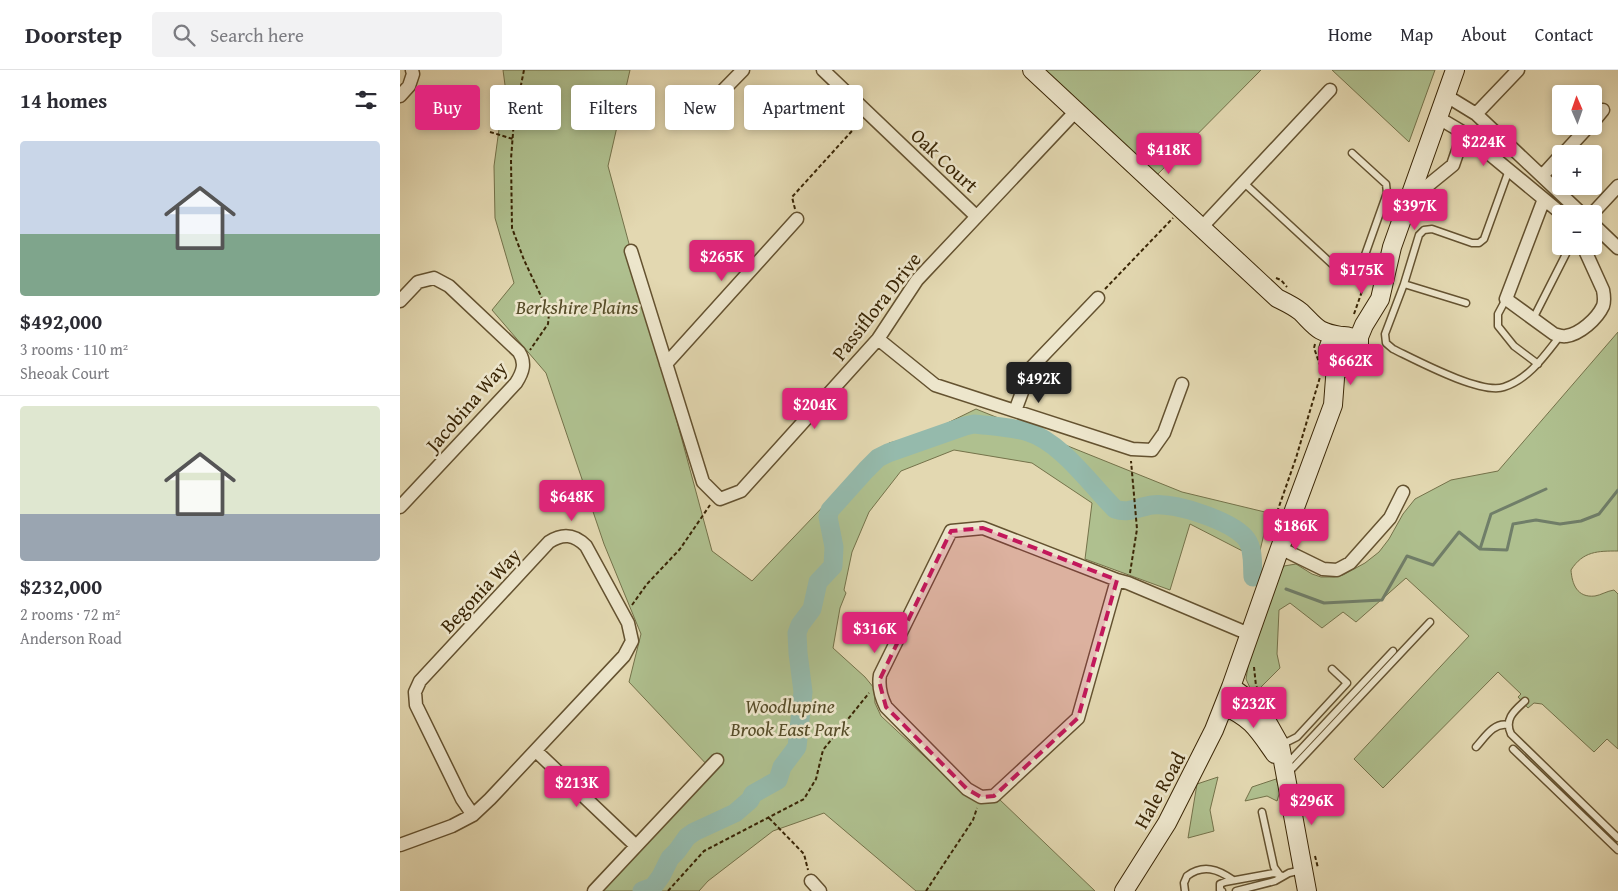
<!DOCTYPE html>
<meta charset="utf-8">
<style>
body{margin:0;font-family:"Gentium Book Plus",serif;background:#f2f2f3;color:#2b2b33;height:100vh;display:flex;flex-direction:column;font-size:19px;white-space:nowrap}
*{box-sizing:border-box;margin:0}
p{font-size:16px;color:#7c7c81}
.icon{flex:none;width:28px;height:28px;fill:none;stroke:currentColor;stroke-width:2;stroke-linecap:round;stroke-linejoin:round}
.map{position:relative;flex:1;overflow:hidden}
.drawer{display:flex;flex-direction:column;background:#fff;width:400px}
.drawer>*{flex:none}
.banner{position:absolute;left:15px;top:15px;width:475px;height:45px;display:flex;gap:10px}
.needle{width:32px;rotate:358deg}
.controls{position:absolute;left:1152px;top:15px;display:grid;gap:10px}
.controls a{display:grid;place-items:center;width:50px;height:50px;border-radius:5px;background:#fff;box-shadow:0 2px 8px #0003;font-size:25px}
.price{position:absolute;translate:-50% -42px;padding:0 11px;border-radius:5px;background:#db2777;color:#fff;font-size:16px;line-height:32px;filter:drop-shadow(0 1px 2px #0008)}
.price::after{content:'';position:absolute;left:50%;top:30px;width:15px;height:11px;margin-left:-8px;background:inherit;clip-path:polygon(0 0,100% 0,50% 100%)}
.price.on{background:#222;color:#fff}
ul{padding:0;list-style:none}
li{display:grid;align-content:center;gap:10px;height:265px;padding:0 20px}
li+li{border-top:1px solid #e1e1e2}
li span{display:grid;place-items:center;height:155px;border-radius:5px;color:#555}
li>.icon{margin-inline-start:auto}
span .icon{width:90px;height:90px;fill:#fffc;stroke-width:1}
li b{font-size:21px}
h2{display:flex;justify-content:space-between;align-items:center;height:60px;padding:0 20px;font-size:21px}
.chip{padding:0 18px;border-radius:5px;background:#fff;box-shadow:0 2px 8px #0003;font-size:18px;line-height:45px}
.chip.on{background:#db2777;color:#fff}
header{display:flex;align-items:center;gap:30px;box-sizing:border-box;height:70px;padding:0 25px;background:#fff;border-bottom:1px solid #e1e1e2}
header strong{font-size:24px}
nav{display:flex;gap:28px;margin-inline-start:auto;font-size:18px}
.search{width:350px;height:45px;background:#f2f2f3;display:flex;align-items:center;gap:12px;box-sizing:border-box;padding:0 18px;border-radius:5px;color:#7c7c81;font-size:19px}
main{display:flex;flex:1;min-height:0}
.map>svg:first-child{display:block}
</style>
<header>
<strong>Doorstep</strong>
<div class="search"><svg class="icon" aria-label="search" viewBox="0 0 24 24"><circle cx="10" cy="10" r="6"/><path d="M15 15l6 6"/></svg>Search here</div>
<nav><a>Home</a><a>Map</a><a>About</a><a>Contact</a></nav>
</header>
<main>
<section class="drawer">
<h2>14 homes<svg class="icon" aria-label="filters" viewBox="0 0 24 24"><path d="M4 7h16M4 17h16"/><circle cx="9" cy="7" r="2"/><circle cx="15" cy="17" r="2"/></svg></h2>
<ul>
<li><span style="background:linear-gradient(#c9d6e8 60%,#7fa58c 0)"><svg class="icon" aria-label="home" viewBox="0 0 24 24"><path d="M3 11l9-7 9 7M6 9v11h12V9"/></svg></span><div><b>$492,000</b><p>3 rooms · 110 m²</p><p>Sheoak Court</p></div></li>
<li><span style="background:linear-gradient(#dfe7d0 70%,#9aa5b1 0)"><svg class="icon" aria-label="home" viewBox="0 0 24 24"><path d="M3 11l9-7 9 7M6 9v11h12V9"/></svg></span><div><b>$232,000</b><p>2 rooms · 72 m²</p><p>Anderson Road</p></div></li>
</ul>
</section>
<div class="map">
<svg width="1218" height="821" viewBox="0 0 1218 821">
<rect width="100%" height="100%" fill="#e3d8b1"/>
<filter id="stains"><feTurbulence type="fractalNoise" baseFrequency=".004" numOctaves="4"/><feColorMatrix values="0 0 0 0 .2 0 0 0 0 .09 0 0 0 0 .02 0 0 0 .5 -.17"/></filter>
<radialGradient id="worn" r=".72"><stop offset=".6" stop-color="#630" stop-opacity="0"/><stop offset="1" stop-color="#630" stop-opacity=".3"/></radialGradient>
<!-- green -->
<path fill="#afc08f" stroke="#74724a" d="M103,0H230L208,96L312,481L352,511L435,424L489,373L525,364L576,339L782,422L869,443L858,489L790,454L770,520L685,489L692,433L632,393L554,380L501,401L469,442L452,482L444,520L446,523L440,538L433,578L465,607L474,618L475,633L481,646L553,713L599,729L695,821H516L424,743L373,761L308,811L299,821H194L310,698L229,612L241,564L204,474L146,303L92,240L114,213L95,148L94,96L105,15Z
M631,0H861L751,111Z
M932,0H1035L1009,72Z
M1218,262V481C1198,481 1183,481 1171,500C1172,514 1177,528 1195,526C1201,525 1207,521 1214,520L1218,524V679L1207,669L1194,682L1142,634L1134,633L1128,638L1118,627L1121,624L1098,602L983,718L954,689L1069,566L1006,508L956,552L943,542L922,558L890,533L879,540L877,584L880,598L858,620H851L846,609L850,584L880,503L884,496L896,494L912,504L921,507H934L943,505L965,493L979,482L989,469L1003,444L1015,429L1051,410L1098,401Z
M818,707L810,740L814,761L788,768L797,714Z
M876,709L880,721L877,731L867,726L845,731L852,717Z"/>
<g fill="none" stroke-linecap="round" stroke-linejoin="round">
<!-- stream -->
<path stroke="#707e69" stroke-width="3" d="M1080,479L1107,480L1113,454L1136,450L1160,454L1181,451L1199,444L1218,420
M886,519L924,533L982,530L1007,486L1033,495L1059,462L1080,479L1091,444L1146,419"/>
<!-- river -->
<path stroke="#95baac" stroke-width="19" d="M242,821L253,817L261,806L270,788L277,781L287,767L294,762L335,743L350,730L353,724L378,710L382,697L397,677L403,622L398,583L397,563L400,555L412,539L418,512L433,496L434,477L428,447L430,440L466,400L478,388L488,383L565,356L574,354C591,356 612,357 628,362C661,372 691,415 715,439C729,444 738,437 752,435C774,432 834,451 847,470C854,480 852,495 853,507"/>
<defs>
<path id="lane" d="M1109,100L1084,169L1079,173H1072L1032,159L1024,160L1019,165L1004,214L985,264L986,273L993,279C1016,290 1081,325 1104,317C1129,309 1145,285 1160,266
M843,112L945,206H954L960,199L987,123L986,114L952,83
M1004,214L1066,233
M1106,229L1098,244V256L1114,276L1138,294
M1133,249L1170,176
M1125,631C1114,641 1104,649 1111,664L1218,768
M881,675L897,667L947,613L932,599
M1076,677C1085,667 1094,652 1108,655
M1113,679L1218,780
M886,695L993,581
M888,703L1030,552
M862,742L874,797L879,804
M785,821L784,813L787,806C803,794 818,799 833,810
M822,821L820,820V814L825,812L874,803L883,806
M836,821L875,811L889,803L902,800"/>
<path id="street" d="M423,0L576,146
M1045,25L1076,44L1182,144
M0,26L9,16L13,4L12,0
M300,44L343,0
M1076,44L1118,0
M1037,47L1064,63L1162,144
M1194,51L1203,40
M1163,84L1189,56
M1142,106L1161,85
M1144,129L1106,229L1154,264C1158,265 1162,267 1166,266C1180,264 1197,249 1203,236C1205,230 1204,225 1203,220L1183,176
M1010,130L1053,95L1064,63
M1192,144L1218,116
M1194,155L1218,178
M801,158L930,20
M231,181L303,412L320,429L341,421L478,269L517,210L676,41
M0,231L18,212L34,208L49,216L119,282C126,293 123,302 116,313L0,437
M478,269L535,315L732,379L752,380L764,363L782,314
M266,294L397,149
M615,341L631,298L698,228
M880,478L923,499L937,500L950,493L990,448L1003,422
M717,510L678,648L594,726L581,727L567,719L486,637C481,627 478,617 480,605L551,461L583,458L717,510L728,513L849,564
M136,681L236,776
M0,775L52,756L73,745L90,729L224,586L232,571L228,553L186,476C174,464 163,463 149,472L20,611L15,622L16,635L62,729L73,745
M411,811L420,821
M194,821L317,690"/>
<path id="secondary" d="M632,0L877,228C885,232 894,236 901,242C917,258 917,262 941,266
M928 282a16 16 0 1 1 32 0a16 16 0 1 1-32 0Z
M959,274V267L964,255L980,229L992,177L1055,0
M831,617L852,632L862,643L880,675L907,821
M824,636C852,648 858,660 875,684
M724,821L767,753L814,660L831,617L880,478L933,335L936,295"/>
</defs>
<!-- lane casing -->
<use href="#lane" stroke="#645230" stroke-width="9"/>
<!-- street casing -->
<use href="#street" stroke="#645230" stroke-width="15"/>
<!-- secondary casing -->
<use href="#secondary" stroke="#392505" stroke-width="20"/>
<!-- path -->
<path stroke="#392505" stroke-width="2" stroke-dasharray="4 2.5" stroke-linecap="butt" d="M124,0L114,50L111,89L112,158L124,190L149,243L148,254L130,280
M19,23L34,31
M90,62L113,69
M395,139L392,127L461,51
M876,208L881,210L887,217
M705,219L773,148
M954,244L974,187
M915,274L914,278L921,298
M875,448L896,388L920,307
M730,503L737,459L731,391
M232,535L247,514L280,479L310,435
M854,597L856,616L858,619
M369,748L404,784L408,800
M915,786L918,798
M268,821L304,781L404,729L416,709L423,680L469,623
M526,821L573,750L577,738"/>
<!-- lane -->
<use href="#lane" stroke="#ede6cc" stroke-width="6"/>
<!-- street -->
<use href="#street" stroke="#ede6cc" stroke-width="12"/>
<!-- secondary -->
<use href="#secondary" stroke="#ede6cc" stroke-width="18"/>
</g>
<!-- marked area -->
<path fill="#c2185b" fill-opacity="0.2" stroke="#c2185b" stroke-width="4" stroke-dasharray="10 6" stroke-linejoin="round" d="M583,458L717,510L678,648L594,726L581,727L567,719L486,637L479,611L551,461Z"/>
<g text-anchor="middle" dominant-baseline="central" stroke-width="5" stroke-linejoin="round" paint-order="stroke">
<!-- street labels -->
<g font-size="20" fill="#392505" stroke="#ede6cc">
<text transform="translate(545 90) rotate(43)">Oak Court</text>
<text transform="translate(476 236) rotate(-52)">Passiflora Drive</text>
<text transform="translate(66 336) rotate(-49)">Jacobina Way</text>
<text transform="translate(80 520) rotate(-47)">Begonia Way</text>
<text transform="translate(759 720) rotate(-61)">Hale Road</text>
</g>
<!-- park labels -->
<g font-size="20" font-style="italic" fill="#564c28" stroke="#ede6cc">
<text x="177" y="236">Berkshire Plains</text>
<text x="390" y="635">Woodlupine<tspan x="390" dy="23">Brook East Park</tspan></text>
</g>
</g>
<rect width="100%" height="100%" filter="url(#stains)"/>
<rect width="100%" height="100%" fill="url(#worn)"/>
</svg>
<div class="controls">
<a><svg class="needle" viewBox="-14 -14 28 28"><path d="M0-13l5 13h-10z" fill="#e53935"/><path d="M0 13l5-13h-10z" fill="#7c7c81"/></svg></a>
<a>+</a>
<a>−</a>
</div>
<b class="price" style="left:1084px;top:97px">$224K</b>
<b class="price" style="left:769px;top:105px">$418K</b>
<b class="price" style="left:1015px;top:161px">$397K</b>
<b class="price" style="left:322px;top:212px">$265K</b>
<b class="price" style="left:962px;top:225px">$175K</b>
<b class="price" style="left:951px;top:316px">$662K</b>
<b class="price on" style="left:639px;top:334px">$492K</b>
<b class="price" style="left:415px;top:360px">$204K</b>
<b class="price" style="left:172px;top:452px">$648K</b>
<b class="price" style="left:896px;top:481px">$186K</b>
<b class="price" style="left:475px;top:584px">$316K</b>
<b class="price" style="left:854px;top:659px">$232K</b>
<b class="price" style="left:177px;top:738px">$213K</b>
<b class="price" style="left:912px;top:756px">$296K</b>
<div class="banner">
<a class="chip on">Buy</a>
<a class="chip">Rent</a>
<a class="chip">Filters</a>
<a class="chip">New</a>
<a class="chip">Apartment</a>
</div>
</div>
</main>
